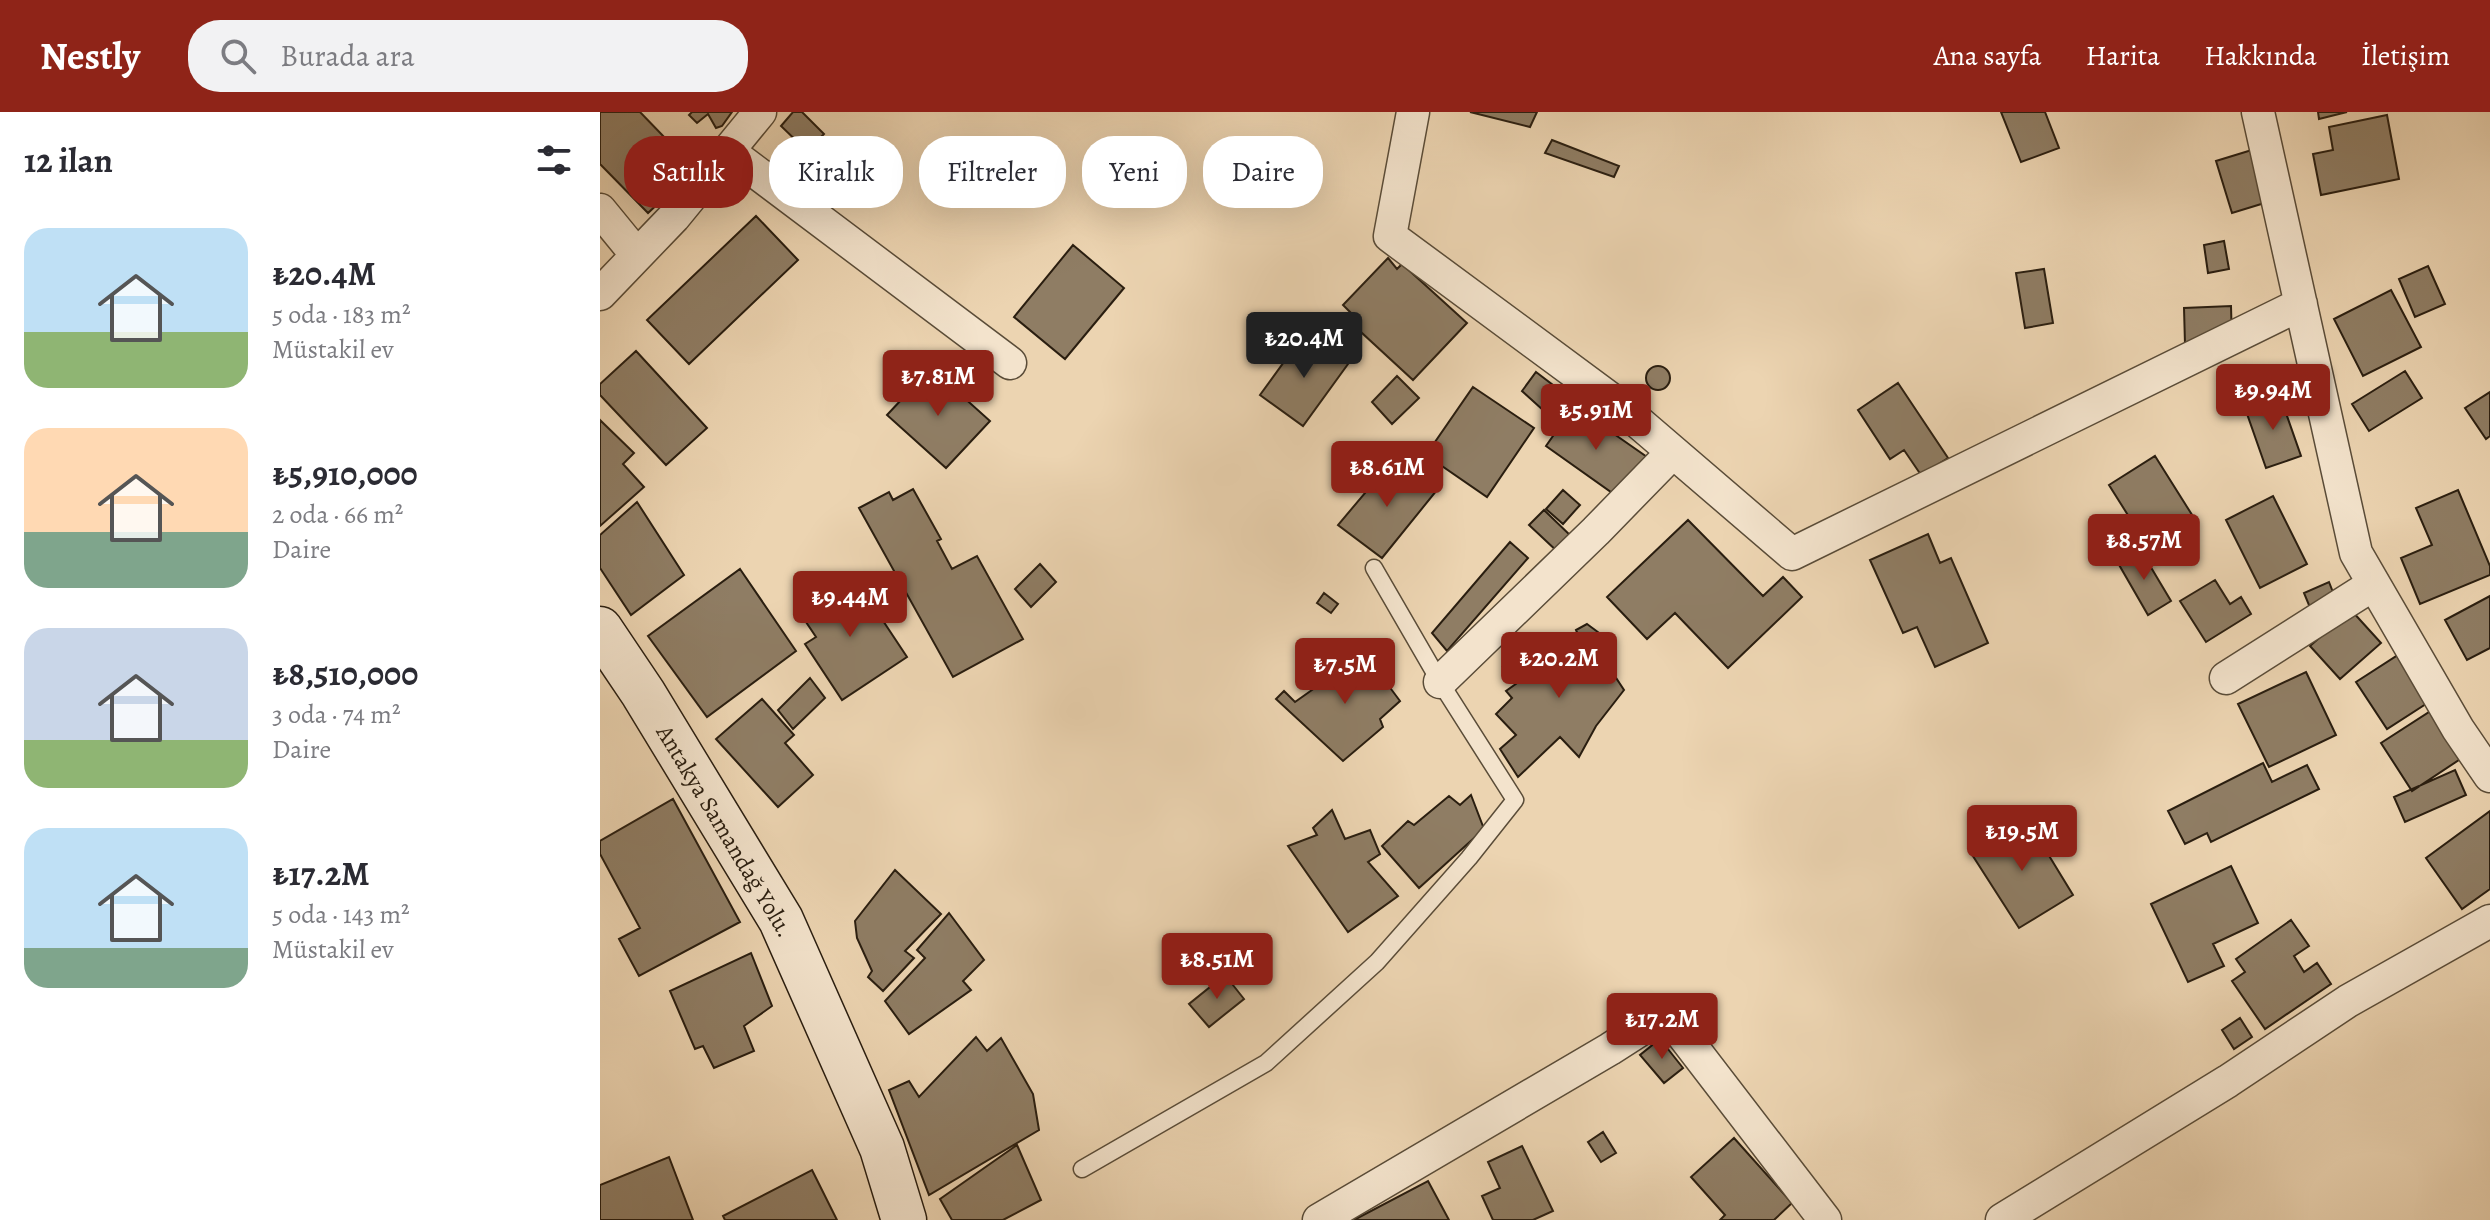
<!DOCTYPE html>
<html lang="tr">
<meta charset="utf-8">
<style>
body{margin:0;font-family:Alegreya,serif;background:#f2f2f3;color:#2b2b33;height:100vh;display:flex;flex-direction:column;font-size:30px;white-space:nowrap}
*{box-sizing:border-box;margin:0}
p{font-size:26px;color:#7c7c81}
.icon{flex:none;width:44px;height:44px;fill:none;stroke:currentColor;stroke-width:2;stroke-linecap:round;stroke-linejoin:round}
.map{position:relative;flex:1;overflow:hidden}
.details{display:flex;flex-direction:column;background:#fff;width:600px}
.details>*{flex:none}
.guide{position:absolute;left:24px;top:24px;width:760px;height:72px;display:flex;gap:16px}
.price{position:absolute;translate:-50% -68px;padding:0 18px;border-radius:8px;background:#8f2418;color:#fff;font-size:26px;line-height:52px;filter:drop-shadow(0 2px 4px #0008)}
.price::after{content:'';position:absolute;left:50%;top:48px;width:24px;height:18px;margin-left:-12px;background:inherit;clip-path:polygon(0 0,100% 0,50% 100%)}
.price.selected{background:#222;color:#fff}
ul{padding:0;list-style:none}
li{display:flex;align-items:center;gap:24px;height:200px;padding:0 24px}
li span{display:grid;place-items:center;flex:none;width:224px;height:160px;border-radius:24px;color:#555}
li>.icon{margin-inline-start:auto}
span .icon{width:96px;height:96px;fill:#fffc;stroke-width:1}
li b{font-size:34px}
h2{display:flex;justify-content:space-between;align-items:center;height:96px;padding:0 24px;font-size:34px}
.tag{padding:0 28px;border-radius:32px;background:#fff;box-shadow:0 8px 32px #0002;font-size:28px;line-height:72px}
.tag.selected{background:#8f2418;color:#fff}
header{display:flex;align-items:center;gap:48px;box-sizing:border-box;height:112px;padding:0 40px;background:#8f2418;color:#fff}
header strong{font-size:38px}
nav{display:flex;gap:44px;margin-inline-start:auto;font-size:28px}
.search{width:560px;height:72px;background:#f2f2f3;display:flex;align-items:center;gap:20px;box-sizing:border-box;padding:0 28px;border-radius:32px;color:#7c7c81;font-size:30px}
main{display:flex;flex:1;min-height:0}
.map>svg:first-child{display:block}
</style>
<header>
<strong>Nestly</strong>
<div class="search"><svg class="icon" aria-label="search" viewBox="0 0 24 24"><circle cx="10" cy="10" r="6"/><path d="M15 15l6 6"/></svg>Burada ara</div>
<nav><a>Ana sayfa</a><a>Harita</a><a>Hakkında</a><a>İletişim</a></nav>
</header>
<main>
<section class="details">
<h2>12 ilan<svg class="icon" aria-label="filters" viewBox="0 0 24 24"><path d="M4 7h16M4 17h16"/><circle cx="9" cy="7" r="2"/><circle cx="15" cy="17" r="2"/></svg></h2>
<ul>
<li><span style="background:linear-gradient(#bfe0f5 65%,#8fb573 0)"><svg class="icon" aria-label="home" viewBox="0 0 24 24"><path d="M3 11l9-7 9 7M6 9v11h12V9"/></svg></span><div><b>₺20.4M</b><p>5 oda · 183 m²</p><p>Müstakil ev</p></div></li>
<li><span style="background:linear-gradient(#ffd9b3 65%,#7fa58c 0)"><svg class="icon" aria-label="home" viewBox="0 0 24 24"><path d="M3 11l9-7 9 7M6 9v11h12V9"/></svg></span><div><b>₺5,910,000</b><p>2 oda · 66 m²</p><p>Daire</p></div></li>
<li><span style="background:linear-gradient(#c9d6e8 70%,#8fb573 0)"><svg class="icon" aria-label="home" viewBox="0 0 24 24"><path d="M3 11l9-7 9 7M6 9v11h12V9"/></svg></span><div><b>₺8,510,000</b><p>3 oda · 74 m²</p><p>Daire</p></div></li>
<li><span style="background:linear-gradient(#bfe0f5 75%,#7fa58c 0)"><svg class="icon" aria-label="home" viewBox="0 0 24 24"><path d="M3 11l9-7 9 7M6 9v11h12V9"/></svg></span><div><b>₺17.2M</b><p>5 oda · 143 m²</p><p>Müstakil ev</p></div></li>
</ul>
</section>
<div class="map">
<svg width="1890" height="1108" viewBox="0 0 1890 1108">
<rect width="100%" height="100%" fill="#ecd4b1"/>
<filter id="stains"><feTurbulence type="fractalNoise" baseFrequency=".0025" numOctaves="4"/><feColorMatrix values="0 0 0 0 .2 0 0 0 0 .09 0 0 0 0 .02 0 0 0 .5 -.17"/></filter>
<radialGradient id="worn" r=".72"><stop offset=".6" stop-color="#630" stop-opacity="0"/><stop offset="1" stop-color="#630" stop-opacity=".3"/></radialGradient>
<!-- building -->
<path fill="#8f7d64" stroke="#2a1e10" stroke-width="2" d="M0,0H40L95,57L48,101L0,52Z
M92,0H132L122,14L116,16L108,2L97,11L89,3Z
M193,0H202L224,22L207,39L181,14Z
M870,0H937L930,15Z
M1401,0H1445L1459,36L1421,50Z
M1718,0H1747L1719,7Z
M1787,3L1799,67L1721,83L1713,42L1733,38L1729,15Z
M952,28L1019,54L1014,65L945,41Z
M1655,37L1671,89L1632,101L1616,49Z
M156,104L198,148L89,252L47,208Z
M1624,129L1629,157L1608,161L1604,133Z
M473,133L524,176L465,247L414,205Z
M788,146L797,157L802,152L867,211L813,268L749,209L753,203L743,193Z
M1828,154L1845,192L1815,205L1799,167Z
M1444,157L1453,211L1425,216L1416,161Z
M1791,178L1821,235L1763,264L1734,207Z
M1631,194L1632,230L1585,232L1584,196Z
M705,221L748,252L703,314L660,283Z
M36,239L107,316L66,353L0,283V272Z
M1046 266a12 12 0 1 1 24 0a12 12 0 1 1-24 0Z
M331,256L390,309L346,356L287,303Z
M1805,259L1822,286L1769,319L1752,292Z
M936,260L970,286L954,308L922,279Z
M797,264L819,286L792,312L772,290Z
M1298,271L1348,346L1321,363L1304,338L1290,347L1258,298Z
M873,275L934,316L887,385L826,343Z
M1890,280V324L1886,327L1865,296Z
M1680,284L1701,344L1666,356L1645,296Z
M974,294L1047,345L1018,385L946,334Z
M0,308L34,341L23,352L44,375L0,414Z
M1555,344L1594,406L1548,435L1509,373Z
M792,349L837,378L782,446L738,413Z
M313,377L341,427L337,429L352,457L377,444L423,527L353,565L259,396L289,380L293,388Z
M963,378L980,393L963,412L946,397Z
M1858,378L1890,454V463L1820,492L1801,446L1832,433L1816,396Z
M1673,384L1707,452L1660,476L1626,408Z
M37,390L84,463L31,503L0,456V423Z
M944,398L973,426L959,441L929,413Z
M1088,408L1163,484L1183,465L1202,485L1128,556L1075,501L1047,527L1007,485Z
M1328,422L1340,451L1351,446L1388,531L1335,555L1317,515L1303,521L1270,448Z
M910,430L928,446L847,539L832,521Z
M1540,437L1571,489L1548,503L1518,451Z
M440,452L456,470L431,495L415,477Z
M140,457L196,539L107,605L48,524Z
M254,465L307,545L242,588L205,532L216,525L200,501Z
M1615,468L1630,492L1641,485L1651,502L1606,530L1580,489Z
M1729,470L1736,488L1711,498L1704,481Z
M724,481L738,492L731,501L717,491Z
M1890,484V536L1867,548L1845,508Z
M1751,498L1781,531L1740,567L1710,534Z
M987,512L1010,529L1003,546L1024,578L996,614L979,645L960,625L918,665L900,637L916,623L896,602L912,586L906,579L920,569L903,555L936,545L951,559L967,546L962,540L979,525L976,518Z
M750,540L759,548L767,545L800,589L780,607L783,615L743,649L676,587L684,579L695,590L726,568Z
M1798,543L1829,590L1787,617L1756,570Z
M1706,560L1736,623L1669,655L1638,592Z
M210,566L225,586L193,617L178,598Z
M162,587L194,623L185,631L213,663L178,695L116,627Z
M1840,593L1871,640L1812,679L1781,631Z
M1663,651L1672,670L1707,653L1719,677L1611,730L1607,721L1585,732L1568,699Z
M1855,658L1866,683L1805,710L1794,685Z
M871,683L884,717L819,776L782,734L808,709L814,713L849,684L860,693Z
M73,687L140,810L39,864L19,827L40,816L0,742V729Z
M732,698L745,727L770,718L780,742L768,750L798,784L748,820L688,734L717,723L713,716Z
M1890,699V777L1862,797L1826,746Z
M1426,706L1473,783L1419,816L1371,741Z
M1631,754L1658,811L1613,832L1624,854L1588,870L1551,792Z
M295,758L341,802L305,839L314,846L283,879L268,865L272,859L257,826L255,809Z
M349,801L384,848L363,869L371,878L309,922L285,889L325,846L317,838Z
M1691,808L1709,834L1694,844L1704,860L1717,851L1731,872L1665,917L1632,869L1645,860L1636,847Z
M151,841L172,894L144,914L154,939L114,956L103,934L95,937L70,879Z
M625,863L644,887L609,915L589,892Z
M1640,906L1652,925L1634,937L1622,918Z
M376,925L387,939L401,926L433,982L439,1018L329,1083L289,978L309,969L319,985Z
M1060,927L1083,956L1064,971L1040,943Z
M1003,1020L1016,1041L1001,1050L988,1030Z
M1134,1026L1192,1091L1174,1108H1120L1125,1103L1091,1065Z
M417,1033L441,1088L403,1108H352L340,1087Z
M922,1034L953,1099L933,1108H893L882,1084L900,1076L888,1050Z
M69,1045L93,1108H0V1073Z
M212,1058L237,1108H125L123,1104Z
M828,1069L849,1108H754Z"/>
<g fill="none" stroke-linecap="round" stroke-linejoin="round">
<defs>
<path id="lane" d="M482,1057L666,951L777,850L869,746L915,688L840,570L774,456"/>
<path id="street" d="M813,0L790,124L1016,291L1192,442L1701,192
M1658,0L1756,441L1858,617L1890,664
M128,39L410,251
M0,98L36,142
M0,182L74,105L160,0
M1626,566L1774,472
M840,570L996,419L1073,340
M719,1108L1010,937L1066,901L1225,1108
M1402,1108L1628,969L1748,889L1890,809"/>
<path id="secondary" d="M0,517L43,581L181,808L282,1036L304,1108"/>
</defs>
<!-- lane casing -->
<use href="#lane" stroke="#5a4c38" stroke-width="19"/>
<!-- street casing -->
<use href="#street" stroke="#5a4c38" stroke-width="35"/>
<!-- secondary casing -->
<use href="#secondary" stroke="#2a1e10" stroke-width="47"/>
<!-- lane -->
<use href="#lane" stroke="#f3e3cc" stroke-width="16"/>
<!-- street -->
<use href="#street" stroke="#f3e3cc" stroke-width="32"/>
<!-- secondary -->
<use href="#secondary" stroke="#f3e3cc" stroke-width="44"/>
</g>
<g text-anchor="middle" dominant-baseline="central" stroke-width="6" stroke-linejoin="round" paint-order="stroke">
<!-- street labels -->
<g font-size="24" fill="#2a1e10" stroke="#f3e3cc">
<text transform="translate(125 719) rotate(59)">Antakya Samandağ Yolu.</text>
</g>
</g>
<rect width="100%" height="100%" filter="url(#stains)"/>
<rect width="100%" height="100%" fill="url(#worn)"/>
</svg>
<b class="price selected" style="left:704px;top:268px">₺20.4M</b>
<b class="price" style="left:338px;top:306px">₺7.81M</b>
<b class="price" style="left:1673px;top:320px">₺9.94M</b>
<b class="price" style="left:996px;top:340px">₺5.91M</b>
<b class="price" style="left:787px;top:397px">₺8.61M</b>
<b class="price" style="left:1544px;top:470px">₺8.57M</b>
<b class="price" style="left:250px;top:527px">₺9.44M</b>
<b class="price" style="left:959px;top:588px">₺20.2M</b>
<b class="price" style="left:745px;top:594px">₺7.5M</b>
<b class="price" style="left:1422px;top:761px">₺19.5M</b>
<b class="price" style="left:617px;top:889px">₺8.51M</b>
<b class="price" style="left:1062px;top:949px">₺17.2M</b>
<div class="guide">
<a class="tag selected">Satılık</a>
<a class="tag">Kiralık</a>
<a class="tag">Filtreler</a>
<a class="tag">Yeni</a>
<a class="tag">Daire</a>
</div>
</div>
</main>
